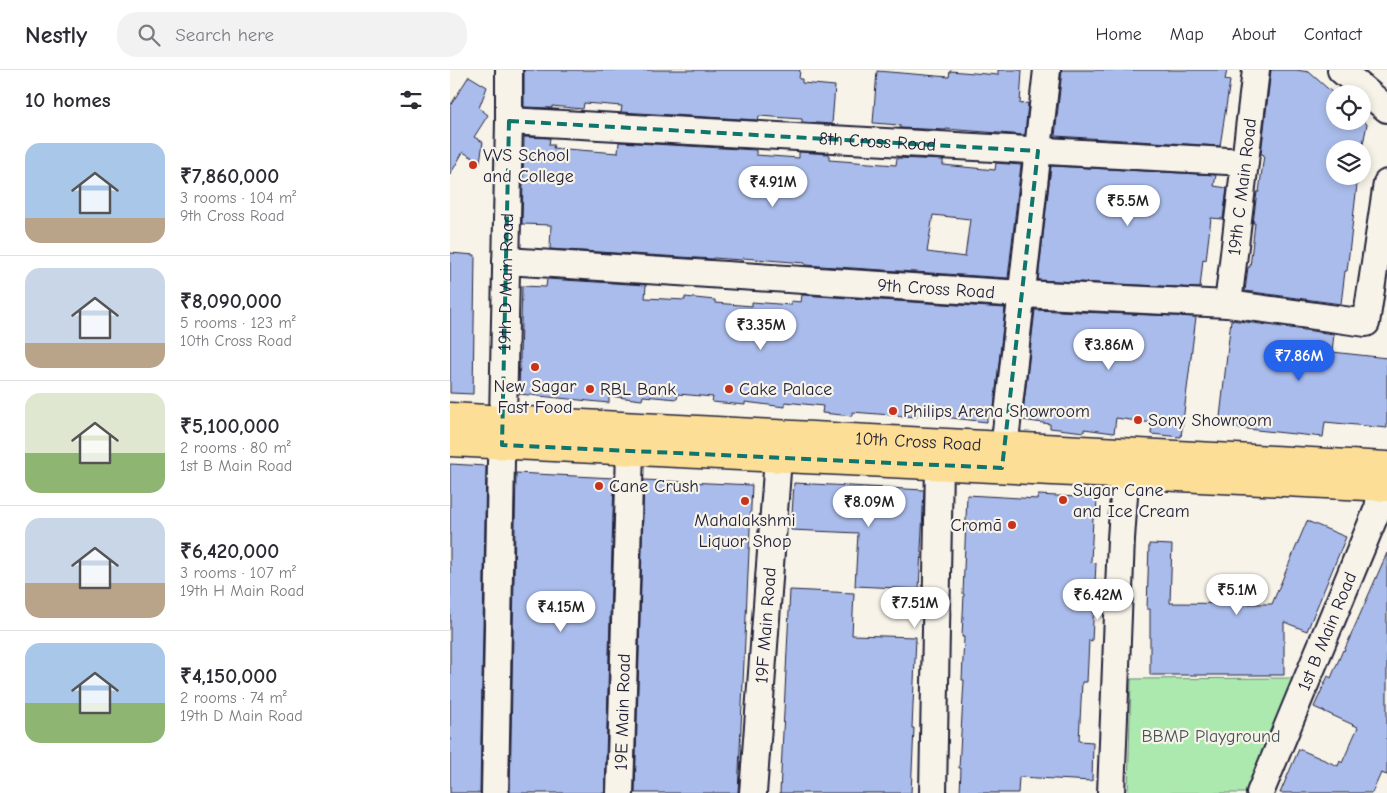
<!DOCTYPE html>
<meta charset="utf-8">
<style>
body{margin:0;font-family:"Comic Neue",sans-serif;background:#f2f2f3;color:#2b2b33;height:100vh;display:flex;flex-direction:column;font-size:19px;white-space:nowrap}
*{box-sizing:border-box;margin:0}
p{font-size:16px;color:#7c7c81}
.icon{flex:none;width:28px;height:28px;fill:none;stroke:currentColor;stroke-width:2;stroke-linecap:round;stroke-linejoin:round}
.map{position:relative;flex:1;overflow:hidden}
.side{display:flex;flex-direction:column;background:#fff;width:450px}
.side>*{flex:none}
.tools{position:absolute;left:876px;top:15px;display:grid;gap:10px}
.tools a{display:grid;place-items:center;width:45px;height:45px;border-radius:50%;background:#fff;box-shadow:0 2px 8px #0003;font-size:25px}
.price{position:absolute;translate:-50% -42px;padding:0 11px;border-radius:18px;background:#fff;color:#222;font-size:16px;line-height:32px;filter:drop-shadow(0 1px 2px #0008)}
.price::after{content:'';position:absolute;left:50%;top:30px;width:15px;height:11px;margin-left:-8px;background:inherit;clip-path:polygon(0 0,100% 0,50% 100%)}
.price.on{background:#2563eb;color:#fff}
ul{padding:0;list-style:none}
li{display:flex;align-items:center;gap:15px;height:125px;padding:0 25px}
li+li{border-top:1px solid #e1e1e2}
li span{display:grid;place-items:center;flex:none;width:140px;height:100px;border-radius:15px;color:#555}
li>.icon{margin-inline-start:auto}
span .icon{width:60px;height:60px;fill:#fffc;stroke-width:1}
li b{font-size:21px}
h2{display:flex;justify-content:space-between;align-items:center;height:60px;padding:0 25px;font-size:21px}
header{display:flex;align-items:center;gap:30px;box-sizing:border-box;height:70px;padding:0 25px;background:#fff;border-bottom:1px solid #e1e1e2}
header strong{font-size:24px}
nav{display:flex;gap:28px;margin-inline-start:auto;font-size:18px}
.search{width:350px;height:45px;background:#f2f2f3;display:flex;align-items:center;gap:12px;box-sizing:border-box;padding:0 18px;border-radius:20px;color:#7c7c81;font-size:19px}
main{display:flex;flex:1;min-height:0}
.map>svg:first-child{display:block}
</style>
<header>
<strong>Nestly</strong>
<div class="search"><svg class="icon" aria-label="search" viewBox="0 0 24 24"><circle cx="10" cy="10" r="6"/><path d="M15 15l6 6"/></svg>Search here</div>
<nav><a>Home</a><a>Map</a><a>About</a><a>Contact</a></nav>
</header>
<main>
<section class="side">
<h2>10 homes<svg class="icon" aria-label="filters" viewBox="0 0 24 24"><path d="M4 7h16M4 17h16"/><circle cx="9" cy="7" r="2"/><circle cx="15" cy="17" r="2"/></svg></h2>
<ul>
<li><span style="background:linear-gradient(#a9c7e8 75%,#b9a48a 0)"><svg class="icon" aria-label="home" viewBox="0 0 24 24"><path d="M3 11l9-7 9 7M6 9v11h12V9"/></svg></span><div><b>₹7,860,000</b><p>3 rooms · 104 m²</p><p>9th Cross Road</p></div></li>
<li><span style="background:linear-gradient(#c9d6e8 75%,#b9a48a 0)"><svg class="icon" aria-label="home" viewBox="0 0 24 24"><path d="M3 11l9-7 9 7M6 9v11h12V9"/></svg></span><div><b>₹8,090,000</b><p>5 rooms · 123 m²</p><p>10th Cross Road</p></div></li>
<li><span style="background:linear-gradient(#dfe7d0 60%,#8fb573 0)"><svg class="icon" aria-label="home" viewBox="0 0 24 24"><path d="M3 11l9-7 9 7M6 9v11h12V9"/></svg></span><div><b>₹5,100,000</b><p>2 rooms · 80 m²</p><p>1st B Main Road</p></div></li>
<li><span style="background:linear-gradient(#c9d6e8 65%,#b9a48a 0)"><svg class="icon" aria-label="home" viewBox="0 0 24 24"><path d="M3 11l9-7 9 7M6 9v11h12V9"/></svg></span><div><b>₹6,420,000</b><p>3 rooms · 107 m²</p><p>19th H Main Road</p></div></li>
<li><span style="background:linear-gradient(#a9c7e8 60%,#8fb573 0)"><svg class="icon" aria-label="home" viewBox="0 0 24 24"><path d="M3 11l9-7 9 7M6 9v11h12V9"/></svg></span><div><b>₹4,150,000</b><p>2 rooms · 74 m²</p><p>19th D Main Road</p></div></li>
</ul>
</section>
<div class="map">
<svg width="937" height="723" viewBox="0 0 937 723">
<rect width="100%" height="100%" fill="#f7f3e8"/>
<filter id="ink" filterUnits="userSpaceOnUse"><feTurbulence type="fractalNoise" baseFrequency=".02" numOctaves="2"/><feDisplacementMap in="SourceGraphic" scale="10" xChannelSelector="R" yChannelSelector="G"/><feConvolveMatrix kernelMatrix="1 2 1 2 8 2 1 2 1" color-interpolation-filters="sRGB"/></filter>
<g filter="url(#ink)">
<!-- green -->
<path fill="#ace9af" stroke="#678675" d="M847,608L802,723H678L681,609Z"/>
<!-- building -->
<path fill="#aabceb" stroke="#22223b" fill-rule="evenodd" d="M74,0H350L349,9H352V13L385,16L382,54L352,52V49L309,46L308,50L171,42L172,36L134,33L133,39L102,36V38L74,37Z
M548,0H572L570,34L578,33L575,65L496,59V60L450,58V55L423,53L427,1L499,7L500,1L548,5Z
M612,0H777L775,10L780,11L770,76L605,66Z
M821,0H846L859,2L885,25V51H912V50L917,54L912,79H885V106H908L897,201H895L891,234L795,221L798,197H800L805,153H803L807,122H809L814,85L811,84Z
M19,6L37,17L29,38L38,45L24,67L33,72L30,92L13,82L0,105V36Z
M74,67L100,68L99,75H104L103,78L168,83L169,72L306,80V85L349,88V82L379,84V90L446,95L447,88L493,90V95L545,100L546,93L571,95L558,208L355,195V193L293,188L292,190L263,188V189L100,179L101,155L72,154ZM483,145L520,149L515,187L477,182Z
M601,96L766,105L764,116L777,118L773,149L761,148L756,190L753,189L750,218L588,210Z
M0,183L25,185L23,324L0,323Z
M97,209L196,215L195,228L235,230V227L265,230V233L302,236V232L341,235V231L351,232L352,225L555,238L543,347L537,346V352L467,344V347L402,342V346L372,343L373,336L335,332V337L295,332V335L262,332L263,327L228,324L227,329L193,326L192,330L159,326V333L69,324L72,216L96,217Z
M585,240L746,247L731,367L701,364L702,353L666,348L664,363L634,359V362L600,358V354L572,350Z
M781,250L884,264L882,282L937,288V358L875,352L873,367L769,356Z
M0,394L36,396L30,723H0Z
M66,403L164,408L155,723H60Z
M194,410L302,415L288,723H185Z
M344,413L474,420L469,519L405,516L408,463L341,460Z
M517,425L588,429V425L647,428L646,448H643L641,492L646,493L642,571L639,570L637,612H632L629,671L643,672L642,711L569,707L568,723H510L511,698H509L514,610H512L514,567H512L514,524H513Z
M857,451L896,467L857,561L834,552V605H700V539H697L699,474L722,475L720,533L822,534Z
M937,483V705L931,703L922,723H830L849,679L888,696L890,691L892,693L908,657L864,637L878,606L881,608L893,580L894,581Z
M340,520L404,523L402,565L466,567L462,658H464L461,723H330Z"/>
<g fill="none" stroke-linecap="round" stroke-linejoin="round">
<defs>
<g id="minor">
<path d="M891,0L937,39"/>
<path id="s1" d="M59,51L795,92"/>
<path id="s2" d="M56,191L572,224L778,234L916,253L937,113"/>
<path id="s3" d="M778,234L806,0"/>
<path d="M552,397L597,0"/>
<path id="s4" d="M45,723L51,392L53,350L59,51V0"/>
<path id="s5" d="M170,723L180,381"/>
<path id="s6" d="M303,723L328,388"/>
<path d="M483,723L489,396"/>
<path d="M661,723L671,469L677,383"/>
<path id="s7" d="M810,723L928,438L932,417L933,396"/>
</g>
<g id="major">
<path id="s8" d="M0,347L937,396"/>
<path d="M0,372L937,417"/>
</g>
</defs>
<!-- minor casing -->
<use href="#minor" stroke="#22223b" stroke-width="30"/>
<!-- major casing -->
<use href="#major" stroke="#22223b" stroke-width="31"/>
<!-- minor -->
<use href="#minor" stroke="#f7f3e8" stroke-width="26"/>
<!-- major -->
<use href="#major" stroke="#fcde96" stroke-width="28"/>
</g>
</g>
<!-- marked area -->
<path fill="none" stroke="#0f766e" stroke-width="4" stroke-dasharray="10 6" stroke-linejoin="round" d="M59,51L588,81L552,398L52,375Z"/>
<!-- markers -->
<g fill="#c8321e" stroke="#f7f3e8" stroke-width="2">
<circle cx="23" cy="95" r="5"/>
<circle cx="85" cy="297" r="5"/>
<circle cx="140" cy="319" r="5"/>
<circle cx="279" cy="319" r="5"/>
<circle cx="443" cy="341" r="5"/>
<circle cx="688" cy="350" r="5"/>
<circle cx="149" cy="416" r="5"/>
<circle cx="613" cy="430" r="5"/>
<circle cx="295" cy="431" r="5"/>
<circle cx="562" cy="455" r="5"/>
</g>
<g text-anchor="middle" dominant-baseline="central" stroke-width="4.5" stroke-linejoin="round" paint-order="stroke">
<!-- street labels -->
<g font-size="18" fill="#22223b" stroke="#f7f3e8">
<text stroke="none"><textPath href="#s1" startOffset="369">8th Cross Road</textPath></text>
<text stroke="none"><textPath href="#s3" startOffset="118">19th C Main Road</textPath></text>
<text stroke="none"><textPath href="#s4" startOffset="511">19th D Main Road</textPath></text>
<text stroke="none"><textPath href="#s2" startOffset="431">9th Cross Road</textPath></text>
<text stroke="none"><textPath href="#s8" startOffset="469">10th Cross Road</textPath></text>
<text stroke="none"><textPath href="#s6" startOffset="168">19F Main Road</textPath></text>
<text stroke="none"><textPath href="#s7" startOffset="175">1st B Main Road</textPath></text>
<text stroke="none"><textPath href="#s5" startOffset="81">19E Main Road</textPath></text>
</g>
<!-- poi labels -->
<g font-size="18" fill="#22223b" stroke="#f7f3e8" text-anchor="start">
<text x="33" y="85">VVS School<tspan x="33" dy="21">and College</tspan></text>
<text x="85" y="316" text-anchor="middle">New Sagar<tspan x="85" dy="21">Fast Food</tspan></text>
<text x="150" y="319">RBL Bank</text>
<text x="289" y="319">Cake Palace</text>
<text x="453" y="341">Philips Arena Showroom</text>
<text x="698" y="350">Sony Showroom</text>
<text x="159" y="416">Cane Crush</text>
<text x="623" y="420">Sugar Cane<tspan x="623" dy="21">and Ice Cream</tspan></text>
<text x="295" y="450" text-anchor="middle">Mahalakshmi<tspan x="295" dy="21">Liquor Shop</tspan></text>
<text x="552" y="455" text-anchor="end">Cromā</text>
</g>
<!-- park labels -->
<g font-size="18" fill="#445458" stroke="#f7f3e8">
<text x="761" y="666">BBMP Playground</text>
</g>
</g>
</svg>
<div class="tools">
<a><svg class="icon" aria-label="locate" viewBox="0 0 24 24"><circle cx="12" cy="12" r="6"/><path d="M12 2v4M12 18v4M2 12h4M18 12h4"/></svg></a>
<a><svg class="icon" aria-label="layers" viewBox="0 0 24 24"><path d="M12 4l9 5-9 5-9-5zM3 14l9 5 9-5"/></svg></a>
</div>
<b class="price" style="left:323px;top:138px">₹4.91M</b>
<b class="price" style="left:678px;top:157px">₹5.5M</b>
<b class="price" style="left:311px;top:281px">₹3.35M</b>
<b class="price" style="left:659px;top:301px">₹3.86M</b>
<b class="price on" style="left:849px;top:312px">₹7.86M</b>
<b class="price" style="left:419px;top:458px">₹8.09M</b>
<b class="price" style="left:787px;top:546px">₹5.1M</b>
<b class="price" style="left:648px;top:551px">₹6.42M</b>
<b class="price" style="left:465px;top:559px">₹7.51M</b>
<b class="price" style="left:111px;top:563px">₹4.15M</b>
</div>
</main>
